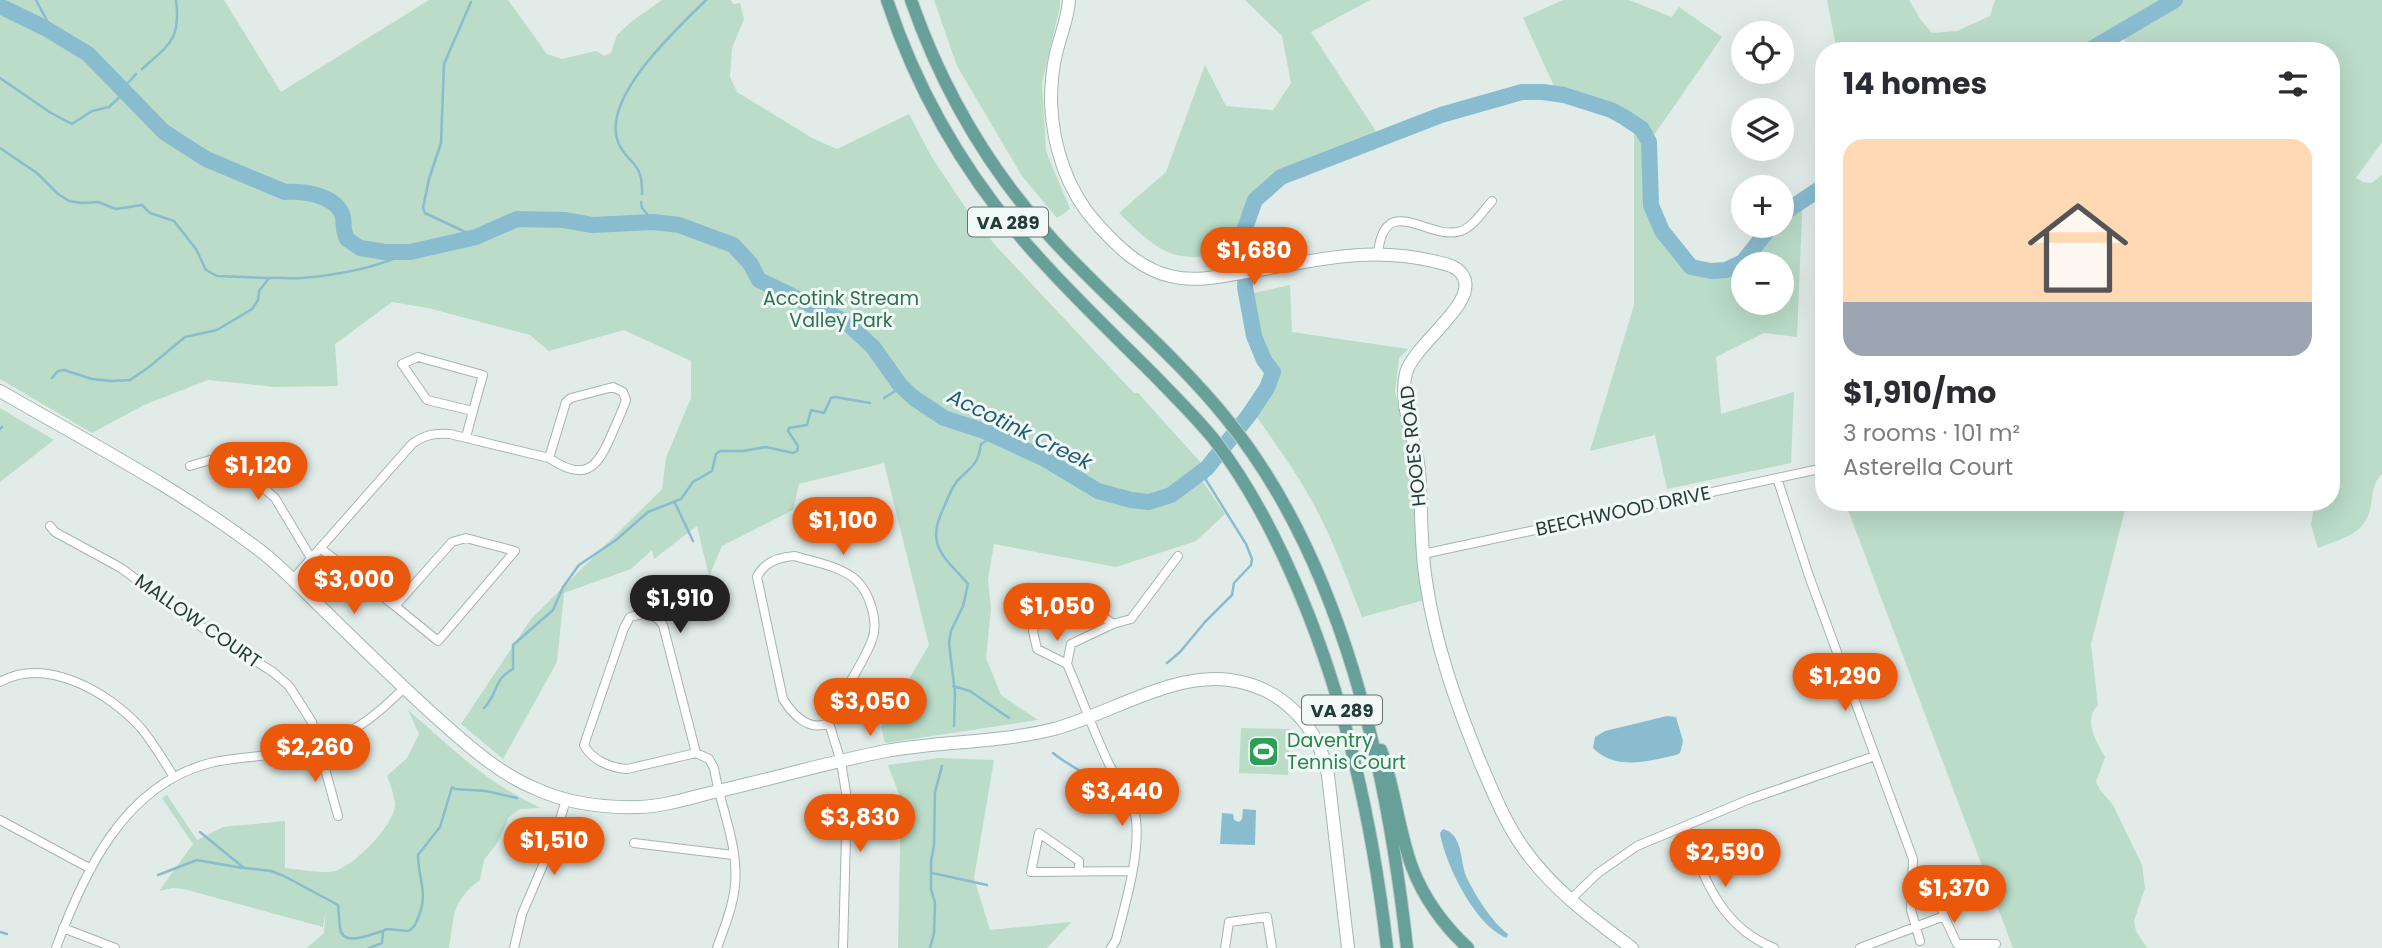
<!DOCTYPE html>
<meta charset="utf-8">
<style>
body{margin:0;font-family:Poppins,sans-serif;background:#f7f7f7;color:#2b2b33;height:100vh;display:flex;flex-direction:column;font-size:26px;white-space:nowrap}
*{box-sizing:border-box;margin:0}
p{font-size:23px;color:#7c7c81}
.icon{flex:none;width:38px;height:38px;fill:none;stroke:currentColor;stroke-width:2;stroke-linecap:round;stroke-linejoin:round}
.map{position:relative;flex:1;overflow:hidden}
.sheet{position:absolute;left:1815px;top:42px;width:525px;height:469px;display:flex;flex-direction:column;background:#fff;border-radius:28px;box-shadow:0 7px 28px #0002}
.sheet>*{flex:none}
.tools{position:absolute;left:1731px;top:21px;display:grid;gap:14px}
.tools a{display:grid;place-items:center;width:63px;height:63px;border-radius:50%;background:#fff;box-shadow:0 7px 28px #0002;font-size:35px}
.price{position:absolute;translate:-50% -60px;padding:0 16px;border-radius:24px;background:#ea580c;color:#fff;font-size:23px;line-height:46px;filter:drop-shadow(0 2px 4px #0008)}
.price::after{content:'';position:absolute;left:50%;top:42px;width:21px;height:16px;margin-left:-10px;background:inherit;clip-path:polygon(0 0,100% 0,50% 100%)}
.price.selected{background:#222;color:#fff}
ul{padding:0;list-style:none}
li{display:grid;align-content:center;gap:14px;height:371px;padding:0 28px}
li+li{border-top:2px solid #e1e1e2}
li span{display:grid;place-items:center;height:217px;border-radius:21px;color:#555}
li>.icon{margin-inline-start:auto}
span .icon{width:126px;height:126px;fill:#fffc;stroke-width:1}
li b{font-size:30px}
h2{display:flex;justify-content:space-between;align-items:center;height:84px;padding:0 28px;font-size:30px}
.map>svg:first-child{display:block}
</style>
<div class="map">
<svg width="2382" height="948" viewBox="0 0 2382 948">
<rect width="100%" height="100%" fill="#e1ece8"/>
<!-- green -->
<path fill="#badcc8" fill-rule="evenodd" d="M0,0H224L281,92L429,0H508L547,54L562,59L596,51L604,56L611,53L617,35L632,21L662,0H731L733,4L740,3L744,19L732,48L730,77L737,92L812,138L837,149L909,114L931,156L971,216L996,246L1134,393H1138L1203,465L1197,473L1225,514L1196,541L1116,567L994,544L988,579L991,610L986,658L1001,695L1038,720L885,743L881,727L929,645L884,463L799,484L793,510L722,546L709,576L697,526L654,559L652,550L631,569L564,593L557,662L503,759L461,724L531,619L662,489L666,458L691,398V361L624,330L549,351L530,335L428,308L392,302L335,344L338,386L275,387L208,380L144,405L92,433L0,379Z
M934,0H1060V6L1042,83L1046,151L1070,209L1057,218L1022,176L957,66Z
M1245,0H1370L1311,32L1379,136L1308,159L1273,175L1250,197L1248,250C1178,261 1171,265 1119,213L1166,172L1205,65L1226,106L1273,110L1291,83L1282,36Z
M1563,0H1629L1672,17L1679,7L1722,37L1652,138L1655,217L1698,267L1733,266L1765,226H1782V205L1803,192L1797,337L1764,333L1716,357L1721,414L1794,392L1791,463L1667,489L1655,435L1590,451L1634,305V116L1554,86L1523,18ZM1743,264H1782V303H1743Z
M1827,0H1909L1921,20L1932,33L1957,31L1990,16L1995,0H2382V142L2356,178L2363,182L2371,183L2382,175V474C2373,483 2373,492 2371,505C2367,534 2341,539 2318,548L2311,525L2315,502H2331V51H2125V41L2120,32L2088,51H1837Z
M1290,285L1292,332L1408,349L1399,358L1395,392L1415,473L1417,564L1425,600L1362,617C1347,579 1333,539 1313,503C1295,470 1273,440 1251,409L1272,387C1251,349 1245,339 1246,295Z
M0,408L54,440L0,482Z
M1845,502H2127L2091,644L2098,705C2083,720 2096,741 2105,757L2096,782L2100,790L2113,805L2142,865L2145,888L2134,921L2136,931L2147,948H2013Z
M408,710C453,749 486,783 541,808L520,809L509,817L498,842L484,860L480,880C451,902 455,914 449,948H307L324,933L326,909L323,927L184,889L173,888L159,891L193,844L162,798L167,795L197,840L223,827L285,821V868C297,869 323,874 335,871C354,866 396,824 395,803C394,794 390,784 387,776L407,758L419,734Z
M1241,728L1290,729L1288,775L1239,773Z
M939,758L994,760L974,878L990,930L1071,922L1047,948H898L901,800L888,765Z"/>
<!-- water -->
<path fill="#8abcd0" d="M1667,716L1676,717L1683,741L1680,753L1676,755C1649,761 1615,771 1593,748L1595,737L1605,731Z
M1243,809L1256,810L1255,845L1220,844L1222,813L1233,814L1234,820L1239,822L1242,819Z
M1443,829C1463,834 1460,861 1466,876C1475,895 1491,921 1508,934L1507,938C1476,927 1445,864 1440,833Z"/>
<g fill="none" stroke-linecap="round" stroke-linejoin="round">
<!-- stream -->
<path stroke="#8abcd0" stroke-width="2.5" d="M36,0L53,32
M471,2L444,64L441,143L429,179L423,208L425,213L476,237
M142,69C170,44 181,39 176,0
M0,78L51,113L72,124L92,111L109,107L125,92L126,85L136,74
M0,148L37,173L58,194L69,201L82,203L98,202L116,209L142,205L150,213L174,221L196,249L206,270L217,276L269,278
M642,194C643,159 627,165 618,142C601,97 678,28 706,0
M641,202L642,208L654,222
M52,378L58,371L64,370L92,379L111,381L130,380L149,367L185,337L217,330L252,309L258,300L259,291L269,278C280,277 291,279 302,278C340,275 376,268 410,252
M884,398L895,391L905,389
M0,429L2,427
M675,503L693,541
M1167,663L1180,652L1205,622L1232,595L1234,583L1251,565L1252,559L1246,544L1206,480L1207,468
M953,686L970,691L1009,718
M484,708C499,692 493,680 513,669V645L553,610L563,587L579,565L616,540L648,512L681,499L693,482L712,471L716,454L720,451H743L766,447L793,453L797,451L798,446L788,431L789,428L807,425L811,410L824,413L831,398L835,397L870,403
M954,726L955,693L949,643L951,631L963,606L968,584C945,557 925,547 943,509C948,499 951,487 959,479C972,466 978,465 981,444L994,436
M1053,753C1072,769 1094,775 1111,793
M200,832L244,868L271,871L284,876L338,905C339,913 339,920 340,928C343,948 370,934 383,931
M932,873L987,885
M158,875L197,860L242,868
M0,932L7,934
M369,948L382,943L383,931L386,929L408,931C415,927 415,925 418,918C429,893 418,879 418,855L440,827L452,787L455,789L486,791L517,798
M930,948L934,933L935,903L931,889V862L934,845L935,792L942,766"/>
<!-- river -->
<path stroke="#8abcd0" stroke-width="16" d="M0,6L45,28L88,54L164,132L206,159L285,192C304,191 337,195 343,217C344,225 343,232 347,239L360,248L385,252H410L476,237L517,219L564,220L592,225L654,222L679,225L733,245L750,263L759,280L846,322L873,347L900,385L914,398L944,418L984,431L1043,458L1098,491L1131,500L1149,502L1171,495L1207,468L1249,415L1267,388L1273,372L1264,360L1254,336L1245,287L1247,259L1245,228L1255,200L1281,177L1441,115L1522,92H1543L1564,95L1611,110L1624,117L1642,129L1649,142L1651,205L1662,231L1691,267L1711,271L1726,270L1743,262L1771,226
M2088,51L2175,0
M1782,214L1824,186"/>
<defs>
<path id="street" d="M1378,253C1385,190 1429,242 1461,231C1474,226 1483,211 1492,201
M418,357L483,375L473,411L427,400L402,364Z
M613,387L623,392L626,400C622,412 616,424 611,436C597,469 584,482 549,458L566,402L571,398Z
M466,437L473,411
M190,466L220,457L234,462L275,498L311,558
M1777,478L1809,576L1913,859L1911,910L1920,941
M50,526L55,532L121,568L192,621L273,672L289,686L312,722L338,816
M466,538L515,551L438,641L395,606L452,542Z
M320,548L395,606
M1423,554L1824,468
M795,556C813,562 841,566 856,580C870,593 879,622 872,640C861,669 840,694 829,723C809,732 793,715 783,699L757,577C764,562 778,557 795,556Z
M293,579L412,444C424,435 434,433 450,434L549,458
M646,613L658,619L663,625L696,753L627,769C610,768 592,760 584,745L624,628L630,617Z
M1067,664L1071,644L1113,624L1131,619L1178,556
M0,682C46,656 108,692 140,727C153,742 163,760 174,777
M829,723L841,762L847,799L843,948
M696,753L709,759L714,768C720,806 739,846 735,885C733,907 724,928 717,948
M0,820L91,869
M1685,827C1704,877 1719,926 1774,948
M634,843L733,855
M1079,871V861L1039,833L1031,872L1132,871
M1571,899L1598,873L1637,846L1750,799L1875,756
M1944,916L1957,944H1996
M63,928L115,948
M56,948C84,872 124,785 210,763C240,756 271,757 300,750C346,739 371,721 404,688
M514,948L522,914L553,842L566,800
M1111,948L1116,940C1125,905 1140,856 1136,820C1134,799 1117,781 1108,762C1093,730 1081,696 1067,664L1037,649L1033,631L1039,601L1105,618L1113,624
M1225,948L1229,922L1267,917L1272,948
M1860,948L1944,916L1937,893"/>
<path id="secondary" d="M1069,0C1068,19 1060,36 1056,54C1052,70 1051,87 1051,103C1053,147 1067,191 1097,224C1117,246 1140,269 1170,276C1198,283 1226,275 1253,271C1317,260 1369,246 1433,261C1444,264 1457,265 1463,276C1479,303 1414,344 1406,373C1398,404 1416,439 1419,470C1422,507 1420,545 1426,581C1435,644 1456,703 1480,762C1493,792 1505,823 1524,849C1552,889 1593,919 1632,948
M0,391C88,442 181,490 262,552C286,571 307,594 329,615C368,653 406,691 446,726C473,750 501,774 534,788C566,803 604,808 639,807C665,806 689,798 714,792C772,779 829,762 886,751C942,741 999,743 1054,729C1110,714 1172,672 1230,680C1282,687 1318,725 1328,775L1348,948"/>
<path id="primary" d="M887,0C919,97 971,184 1040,259C1077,300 1117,338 1156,377C1176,398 1198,419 1216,442C1252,489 1278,541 1301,596C1348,709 1373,826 1387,948
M911,0C942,89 989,170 1053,240C1109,301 1174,354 1226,418C1343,562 1387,768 1407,948
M1381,750C1395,788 1398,829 1412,867C1423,897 1444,926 1468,948"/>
</defs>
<!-- street casing -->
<use href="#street" stroke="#a4b4b0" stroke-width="10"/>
<!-- secondary casing -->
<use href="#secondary" stroke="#a0b7b2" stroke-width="14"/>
<!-- primary casing -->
<use href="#primary" stroke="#c1c8c7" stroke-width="14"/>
<!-- street -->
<use href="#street" stroke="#fff" stroke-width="8"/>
<!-- secondary -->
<use href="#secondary" stroke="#fff" stroke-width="12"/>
<!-- primary -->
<use href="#primary" stroke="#66a099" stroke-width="12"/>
</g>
<!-- icons -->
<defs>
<symbol id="stadium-square" viewBox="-11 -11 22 22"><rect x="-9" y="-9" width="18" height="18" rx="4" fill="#2e9e5b" stroke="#f2f8f6"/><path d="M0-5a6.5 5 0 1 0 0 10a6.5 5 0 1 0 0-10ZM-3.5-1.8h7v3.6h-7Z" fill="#fff"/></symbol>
</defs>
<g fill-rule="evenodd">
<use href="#stadium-square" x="1246" y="734" width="35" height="35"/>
</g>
<g text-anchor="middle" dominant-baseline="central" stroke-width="6" stroke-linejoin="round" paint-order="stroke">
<!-- shield labels -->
<g fill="#f2f8f6" stroke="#607471" stroke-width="2">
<rect x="968" y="207.5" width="80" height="29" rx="5"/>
<rect x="1302" y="695.5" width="80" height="29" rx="5"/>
</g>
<g font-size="18" font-weight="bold" fill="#223c38">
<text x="1008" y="222">VA 289</text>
<text x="1342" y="710">VA 289</text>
</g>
<!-- park labels -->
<g font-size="19" fill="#2d7251" stroke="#f2f8f6">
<text x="841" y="298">Accotink Stream<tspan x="841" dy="22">Valley Park</tspan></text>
</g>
<!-- street labels -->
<g font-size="19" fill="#223c38" stroke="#f2f8f6">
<text transform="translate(1413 446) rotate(-96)">HOOES ROAD</text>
<text transform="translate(1623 511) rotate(-12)">BEECHWOOD DRIVE</text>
<text transform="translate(198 621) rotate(35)">MALLOW COURT</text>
</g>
<!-- leisure labels -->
<g font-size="19" fill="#27864d" stroke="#f2f8f6" text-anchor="start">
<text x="1287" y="740">Daventry<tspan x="1287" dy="22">Tennis Court</tspan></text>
</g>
<!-- water labels -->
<g font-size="21" font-style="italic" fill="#1d5c77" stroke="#f2f8f6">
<text transform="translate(1020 429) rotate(26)">Accotink Creek</text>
</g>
</g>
</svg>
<div class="tools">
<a><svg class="icon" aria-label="locate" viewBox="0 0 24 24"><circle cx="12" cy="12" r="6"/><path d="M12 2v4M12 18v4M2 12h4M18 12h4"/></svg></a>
<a><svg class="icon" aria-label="layers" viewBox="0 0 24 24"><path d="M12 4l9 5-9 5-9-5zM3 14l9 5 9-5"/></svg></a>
<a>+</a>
<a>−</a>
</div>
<b class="price" style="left:1254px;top:287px">$1,680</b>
<b class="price" style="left:258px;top:502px">$1,120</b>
<b class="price" style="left:843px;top:557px">$1,100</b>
<b class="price" style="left:354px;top:616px">$3,000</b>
<b class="price selected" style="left:680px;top:635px">$1,910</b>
<b class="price" style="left:1057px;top:643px">$1,050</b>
<b class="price" style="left:1845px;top:713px">$1,290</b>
<b class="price" style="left:870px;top:738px">$3,050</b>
<b class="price" style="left:315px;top:784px">$2,260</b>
<b class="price" style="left:1122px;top:828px">$3,440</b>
<b class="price" style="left:860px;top:854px">$3,830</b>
<b class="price" style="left:554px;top:877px">$1,510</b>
<b class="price" style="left:1725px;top:889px">$2,590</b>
<b class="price" style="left:1954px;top:925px">$1,370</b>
<section class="sheet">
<h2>14 homes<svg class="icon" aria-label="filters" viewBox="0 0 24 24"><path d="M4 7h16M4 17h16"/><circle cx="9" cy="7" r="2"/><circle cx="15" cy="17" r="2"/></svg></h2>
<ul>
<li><span style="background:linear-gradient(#ffd9b3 75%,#9aa5b1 0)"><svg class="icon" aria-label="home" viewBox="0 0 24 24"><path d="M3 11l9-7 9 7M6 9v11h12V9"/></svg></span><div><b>$1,910/mo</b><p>3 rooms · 101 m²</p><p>Asterella Court</p></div></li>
</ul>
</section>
</div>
